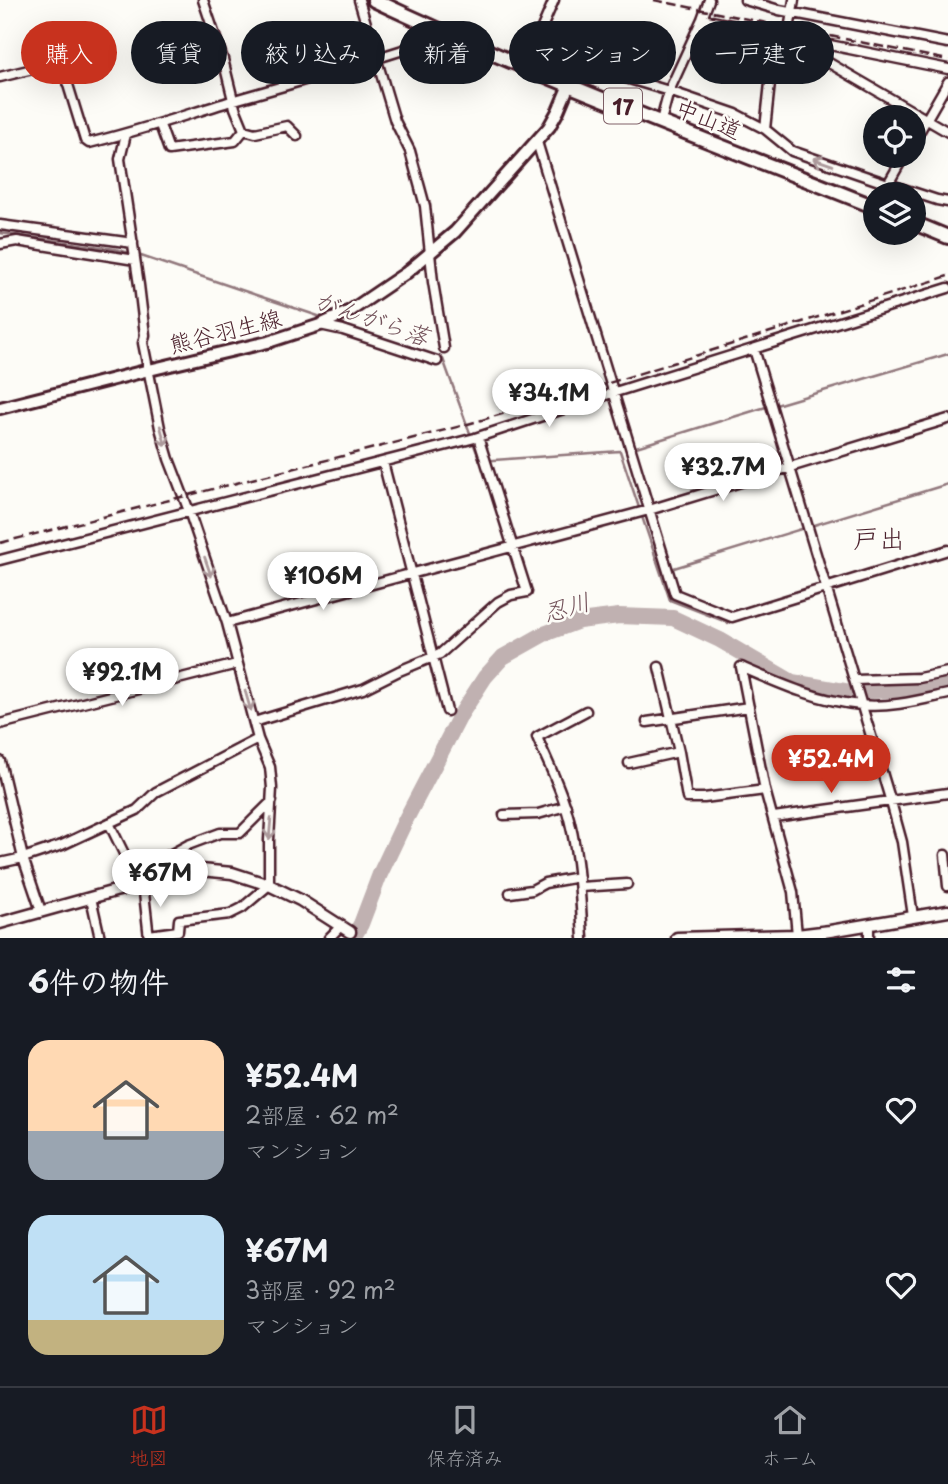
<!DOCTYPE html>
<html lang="ja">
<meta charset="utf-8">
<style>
body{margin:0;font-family:"Playpen Sans","Klee One",sans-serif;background:#242831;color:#f1f3f6;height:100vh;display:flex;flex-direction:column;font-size:26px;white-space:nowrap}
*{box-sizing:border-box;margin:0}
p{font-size:23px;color:#9ea1a6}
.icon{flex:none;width:38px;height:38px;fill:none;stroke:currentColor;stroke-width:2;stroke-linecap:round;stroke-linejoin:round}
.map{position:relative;height:938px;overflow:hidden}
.sheet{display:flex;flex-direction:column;background:#171b24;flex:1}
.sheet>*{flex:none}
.hud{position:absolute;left:21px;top:21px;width:906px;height:63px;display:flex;gap:14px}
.controls{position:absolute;left:863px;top:105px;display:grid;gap:14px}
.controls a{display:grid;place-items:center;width:63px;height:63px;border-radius:50%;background:#171b24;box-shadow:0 7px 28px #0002;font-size:35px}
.price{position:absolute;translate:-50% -60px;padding:0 16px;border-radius:24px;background:#fff;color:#222;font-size:23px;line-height:46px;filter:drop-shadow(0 2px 4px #0008)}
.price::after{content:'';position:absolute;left:50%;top:42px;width:21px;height:16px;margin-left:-10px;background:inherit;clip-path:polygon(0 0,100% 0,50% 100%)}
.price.on{background:#c8321e;color:#fff}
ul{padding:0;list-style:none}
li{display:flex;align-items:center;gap:21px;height:175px;padding:0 28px}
li span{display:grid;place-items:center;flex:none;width:196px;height:140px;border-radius:21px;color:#555}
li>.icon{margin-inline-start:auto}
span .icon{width:84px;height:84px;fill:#fffc;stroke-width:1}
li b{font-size:30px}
h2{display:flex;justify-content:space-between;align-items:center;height:84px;padding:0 28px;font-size:30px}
.tag{padding:0 24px;border-radius:32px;background:#171b24;box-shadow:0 7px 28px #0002;font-size:24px;line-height:63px}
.tag.on{background:#c8321e;color:#fff}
.tabs{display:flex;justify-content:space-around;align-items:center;height:98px;border-top:2px solid #363941;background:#171b24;font-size:19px;color:#9ea1a6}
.tabs a{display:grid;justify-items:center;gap:4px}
.tabs .on{color:#c8321e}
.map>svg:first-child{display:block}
</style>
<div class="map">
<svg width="948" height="938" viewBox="0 0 948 938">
<rect width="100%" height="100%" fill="#fdfcf7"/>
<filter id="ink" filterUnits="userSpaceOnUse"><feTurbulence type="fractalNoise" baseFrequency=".0143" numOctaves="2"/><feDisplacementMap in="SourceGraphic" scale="14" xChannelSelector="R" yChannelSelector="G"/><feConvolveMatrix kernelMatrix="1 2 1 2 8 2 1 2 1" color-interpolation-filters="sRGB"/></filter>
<g filter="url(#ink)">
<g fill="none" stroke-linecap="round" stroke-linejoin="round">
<!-- stream -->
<path stroke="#91777b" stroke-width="2.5" d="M0,233L115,249L141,256L324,318
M334,322L387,340
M437,357L443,359L471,436
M776,405L948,354
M473,442L480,461L620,451L670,600L729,623L728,624
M633,448L766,407
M674,568L948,484
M720,640L721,639"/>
<!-- river -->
<path stroke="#c0b1b1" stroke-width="16" d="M353,938L361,924L380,874L406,819L461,714L485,677L503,657L544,634L579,621L619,616L673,618L720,640L792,682L850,692L893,690L935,686L948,682"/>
<defs>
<path id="minor" d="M203,0L223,59L235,108L244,130L255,133L287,126L297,136
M359,0L395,121L410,151L425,206L433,282L444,348
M745,0L779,10L948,43
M702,19L948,69
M791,38L812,53L948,132
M525,67L554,0
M0,77L61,62L85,140L89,143C140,131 188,114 238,99C309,79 379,59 448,35
M569,85L576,63L669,91L736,114L765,129L792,151L888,184L937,200L948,202
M661,121L669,91L702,19L709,0
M160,125L169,150L235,141L244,130
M765,129L770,83L783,45L788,36L794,0
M126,134L120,159L139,285L145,335L143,343L160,428L169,459L189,511L227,623L258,739L270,767L272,788L269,840V885L242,908L230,914L179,920L178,931L149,935
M914,141L948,82
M537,142L675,594L732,617L948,550
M888,184L904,156
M0,225L133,243
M0,244L17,241L135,260
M320,325L343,330L437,361
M754,349L891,802L902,842L913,916
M383,462L447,711
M0,560L475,438L612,393L948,288
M227,623L649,510L948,419
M659,667L679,752L687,798H704L765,790L793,892L797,935
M741,667C780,684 818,701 861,705C890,708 920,700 948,694
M741,667L765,790
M855,680L919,678L948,672
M254,722L363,689L399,671L440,654L498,602L511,595L527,592L478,437
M647,722L749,707
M0,724L237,664
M0,761L23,858L41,911
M629,763L679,752
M504,815L538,814L566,806
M774,817L948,793
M109,823L135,876
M945,855L948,886
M0,863L23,858L62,845L137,810L156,792L258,739
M143,884L149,938
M129,887L135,876L153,864L188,845L220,833H240L272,801
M580,887L627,884
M510,893L532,890L545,883L579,877
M91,898L100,938
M869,924V938
M329,938L341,926
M583,938C580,895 579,850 566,808C559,784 547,761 537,737L586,711"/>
<path id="tertiary" d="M0,923L115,891L201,870L232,873L269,885L300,900L350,932
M677,938L797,935L830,931L948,911"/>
<path id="secondary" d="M0,408L149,370L268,342L320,325L350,311L406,273L455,232L549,127L558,111L569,85"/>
<path id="trunk" d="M374,0C537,77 707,140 875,207
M914,223L948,237"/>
</defs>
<!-- minor casing -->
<use href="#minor" stroke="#4a1f2b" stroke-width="13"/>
<!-- tertiary casing -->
<use href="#tertiary" stroke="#4a1f2b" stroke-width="15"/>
<!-- secondary casing -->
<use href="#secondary" stroke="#4a1f2b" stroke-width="16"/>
<!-- trunk casing -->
<use href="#trunk" stroke="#4a1f2b" stroke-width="18"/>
<!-- minor -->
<use href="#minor" stroke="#fdfcf7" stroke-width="8"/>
<!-- tertiary -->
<use href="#tertiary" stroke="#fdfcf7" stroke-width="10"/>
<!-- secondary -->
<use href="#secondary" stroke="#fdfcf7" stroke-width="10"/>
<!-- trunk -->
<use href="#trunk" stroke="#fdfcf7" stroke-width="12"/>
<!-- rail -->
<path stroke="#4a1f2b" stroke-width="2.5" stroke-dasharray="10 5" stroke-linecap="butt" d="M654,0L948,60
M0,543L461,426L609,383L948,276"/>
</g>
<!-- one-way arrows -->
<defs><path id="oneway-shaft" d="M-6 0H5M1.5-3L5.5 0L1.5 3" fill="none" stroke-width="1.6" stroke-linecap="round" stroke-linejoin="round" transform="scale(1.75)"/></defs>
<g stroke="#ac999b">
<use href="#oneway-shaft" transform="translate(823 162) rotate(-161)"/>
<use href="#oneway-shaft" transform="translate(163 436) rotate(75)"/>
<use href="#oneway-shaft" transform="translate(208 567) rotate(71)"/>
<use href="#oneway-shaft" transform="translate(248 701) rotate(74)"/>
<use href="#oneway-shaft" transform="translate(270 829) rotate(95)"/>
</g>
</g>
<g text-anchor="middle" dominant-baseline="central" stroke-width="5" stroke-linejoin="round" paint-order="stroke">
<!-- shield labels -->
<rect fill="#fdfcf7" stroke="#806168" stroke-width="2" x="604" y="88.5" width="38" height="35" rx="5"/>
<g font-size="21" font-weight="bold" fill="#4a1f2b">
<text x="623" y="106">17</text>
</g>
<!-- street labels -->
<g font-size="23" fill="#4a1f2b" stroke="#fdfcf7">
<text transform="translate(709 118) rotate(22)">中山道</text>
<text transform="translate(225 330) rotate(-14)">熊谷羽生線</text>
</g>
<!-- water labels -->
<g font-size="24" font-style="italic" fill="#73525a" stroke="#fdfcf7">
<text transform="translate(372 317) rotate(19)">がんがら落</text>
<text transform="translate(566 606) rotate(-16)">忍川</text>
</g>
<!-- quarter labels -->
<g font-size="26" fill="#4a1f2b" stroke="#fdfcf7">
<text x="879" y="537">戸出</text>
</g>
</g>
</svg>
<div class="controls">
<a><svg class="icon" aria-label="locate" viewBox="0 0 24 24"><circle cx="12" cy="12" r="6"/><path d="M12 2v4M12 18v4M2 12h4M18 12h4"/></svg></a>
<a><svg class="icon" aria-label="layers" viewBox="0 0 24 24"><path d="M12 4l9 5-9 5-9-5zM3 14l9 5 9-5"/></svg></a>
</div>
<b class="price" style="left:549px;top:429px">¥34.1M</b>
<b class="price" style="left:723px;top:503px">¥32.7M</b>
<b class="price" style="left:323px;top:612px">¥106M</b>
<b class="price" style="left:122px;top:708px">¥92.1M</b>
<b class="price on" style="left:831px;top:795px">¥52.4M</b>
<b class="price" style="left:160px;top:909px">¥67M</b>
<div class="hud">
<a class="tag on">購入</a>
<a class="tag">賃貸</a>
<a class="tag">絞り込み</a>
<a class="tag">新着</a>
<a class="tag">マンション</a>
<a class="tag">一戸建て</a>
</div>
</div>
<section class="sheet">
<h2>6件の物件<svg class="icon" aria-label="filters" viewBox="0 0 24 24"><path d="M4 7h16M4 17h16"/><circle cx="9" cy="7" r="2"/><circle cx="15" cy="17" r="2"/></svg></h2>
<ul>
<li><span style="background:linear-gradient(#ffd9b3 65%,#9aa5b1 0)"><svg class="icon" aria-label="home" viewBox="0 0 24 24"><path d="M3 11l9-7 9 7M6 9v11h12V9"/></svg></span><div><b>¥52.4M</b><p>2部屋 · 62 m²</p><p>マンション</p></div><svg class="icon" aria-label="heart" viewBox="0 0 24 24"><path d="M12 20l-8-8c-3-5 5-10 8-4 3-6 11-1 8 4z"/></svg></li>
<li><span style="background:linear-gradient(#bfe0f5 75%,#c2b280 0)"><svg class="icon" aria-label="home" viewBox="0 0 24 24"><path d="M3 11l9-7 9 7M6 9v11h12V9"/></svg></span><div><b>¥67M</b><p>3部屋 · 92 m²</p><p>マンション</p></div><svg class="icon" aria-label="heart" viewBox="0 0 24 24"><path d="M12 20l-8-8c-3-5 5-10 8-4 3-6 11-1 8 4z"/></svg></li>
</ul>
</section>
<nav class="tabs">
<a class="on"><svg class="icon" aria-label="map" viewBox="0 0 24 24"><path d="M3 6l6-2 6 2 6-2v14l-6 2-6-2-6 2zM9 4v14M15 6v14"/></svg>地図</a>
<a><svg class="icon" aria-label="saved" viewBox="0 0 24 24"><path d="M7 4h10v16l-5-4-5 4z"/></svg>保存済み</a>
<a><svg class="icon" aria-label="home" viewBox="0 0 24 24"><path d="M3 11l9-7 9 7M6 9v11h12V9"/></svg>ホーム</a>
</nav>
